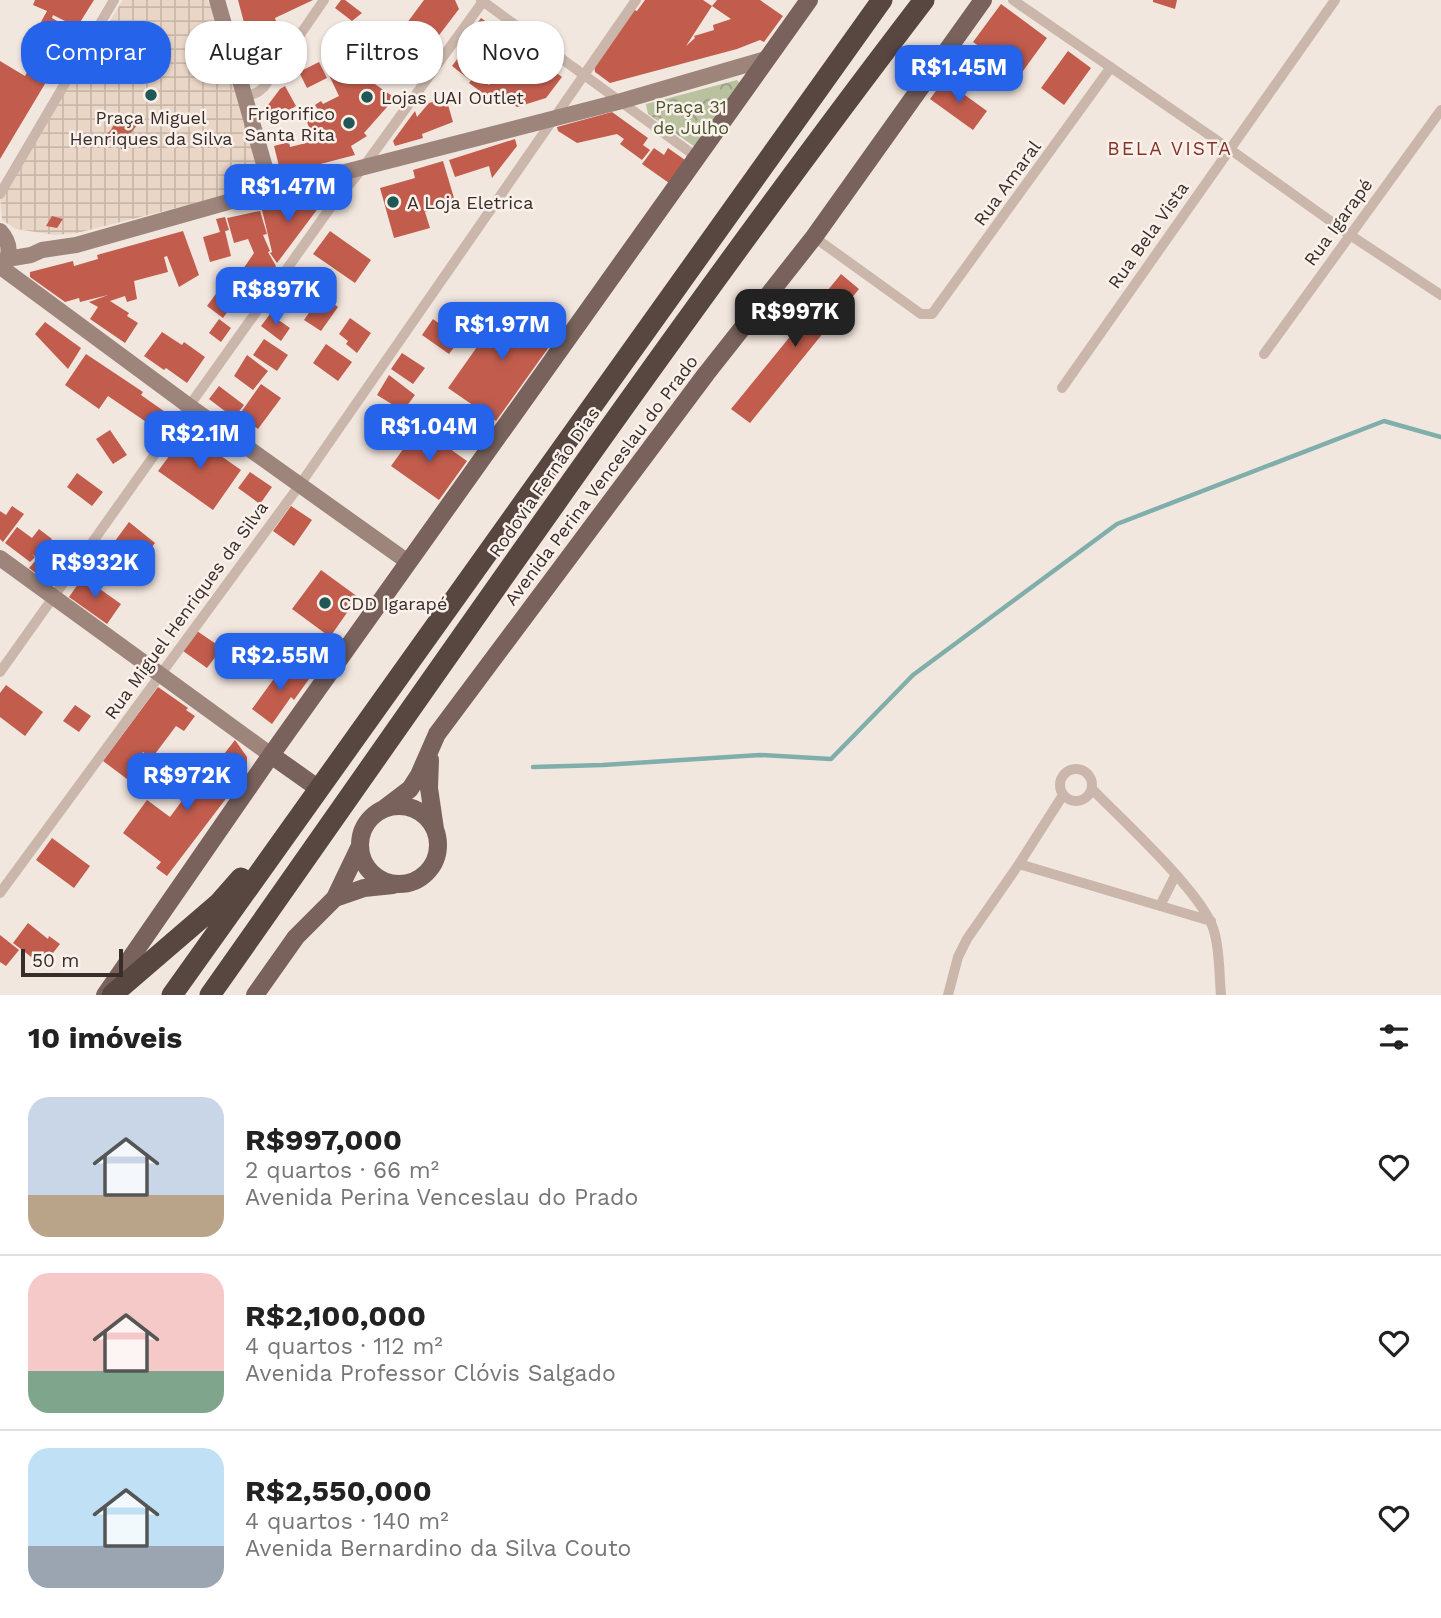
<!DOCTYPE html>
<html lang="pt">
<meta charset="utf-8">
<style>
body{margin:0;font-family:"Work Sans",sans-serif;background:#f2f2f2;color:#222;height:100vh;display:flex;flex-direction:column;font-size:26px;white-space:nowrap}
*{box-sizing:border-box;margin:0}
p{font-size:23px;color:#767676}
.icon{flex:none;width:38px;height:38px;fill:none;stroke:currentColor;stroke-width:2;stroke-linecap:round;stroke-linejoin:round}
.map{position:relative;height:995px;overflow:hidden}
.panel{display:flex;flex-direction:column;background:#fff;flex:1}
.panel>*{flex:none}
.top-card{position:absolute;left:21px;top:21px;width:700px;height:63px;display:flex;gap:14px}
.scale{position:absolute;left:21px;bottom:18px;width:102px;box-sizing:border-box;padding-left:7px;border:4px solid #382d2a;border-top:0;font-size:19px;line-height:24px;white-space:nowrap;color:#382d2a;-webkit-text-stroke:5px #faf1eb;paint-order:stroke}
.price{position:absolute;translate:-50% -60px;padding:0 16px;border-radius:14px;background:#2563eb;color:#fff;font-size:23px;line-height:46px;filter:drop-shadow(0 2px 4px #0008)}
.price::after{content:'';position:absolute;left:50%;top:42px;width:21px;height:16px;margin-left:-10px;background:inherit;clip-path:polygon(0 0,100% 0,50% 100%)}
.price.selected{background:#222;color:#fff}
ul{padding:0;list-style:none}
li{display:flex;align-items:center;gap:21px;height:175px;padding:0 28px}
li+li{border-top:2px solid #e0e0e0}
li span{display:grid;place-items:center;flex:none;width:196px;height:140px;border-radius:21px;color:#555}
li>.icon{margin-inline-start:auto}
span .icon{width:84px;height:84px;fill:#fffc;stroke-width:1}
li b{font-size:30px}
h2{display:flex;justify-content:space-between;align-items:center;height:84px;padding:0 28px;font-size:30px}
.chip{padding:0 24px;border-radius:28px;background:#fff;box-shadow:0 2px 5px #0004;font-size:24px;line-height:63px}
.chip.selected{background:#2563eb;color:#fff}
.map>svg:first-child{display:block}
</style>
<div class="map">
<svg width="1441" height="995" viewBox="0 0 1441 995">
<defs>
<pattern id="forest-crowns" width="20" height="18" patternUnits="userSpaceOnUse" patternTransform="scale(1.75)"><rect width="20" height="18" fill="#b9c19f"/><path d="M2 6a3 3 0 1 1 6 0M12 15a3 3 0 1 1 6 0" fill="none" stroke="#979d82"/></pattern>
<pattern id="plaza-grid" width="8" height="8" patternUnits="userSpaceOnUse" patternTransform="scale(1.75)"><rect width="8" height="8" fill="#e9d6c6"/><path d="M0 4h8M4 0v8" fill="none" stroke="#c9b8aa"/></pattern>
</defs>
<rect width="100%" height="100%" fill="#f2e7df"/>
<!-- forest -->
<path fill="url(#forest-crowns)" d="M737,80L742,86L695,147L648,114L646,104Z"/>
<!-- plaza -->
<path fill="url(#plaza-grid)" d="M123,0H207L208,2L223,30L257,161L260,184L255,188L77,233L55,235L16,229L2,220L0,195Z"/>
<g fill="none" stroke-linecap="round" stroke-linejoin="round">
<!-- stream -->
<path stroke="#7faeab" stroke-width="4.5" d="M533,767L603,765L760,755L831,759L913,675L1117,524L1384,421L1441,437"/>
</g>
<!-- building -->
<path fill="#c25d4d" d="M35,0H94L77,27L53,15L52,18L76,32L0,159V61L25,76L31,65L27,62L37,44L33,42L40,30L37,29L47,11L33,5Z
M238,0H313L275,18L283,43L258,75Z
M341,0H345L362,13L352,21L335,8Z
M424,0H455L459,9L427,51L401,31Z
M645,0H703L712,6L686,46L695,38L694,36L714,30L713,25L731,19L712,6L717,0H760L783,16L764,42L760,40L737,49L610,83L595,72L594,65L634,10L637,11Z
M1153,0H1177L1175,9L1153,2Z
M1001,4L1047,38L1020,75L1015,72L1002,91L988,82L1002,62L973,42Z
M481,18L508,37L494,55L468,36Z
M470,42L488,56L470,80L452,66Z
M519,45L562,77L546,98L517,107L499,93L493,101L469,83L475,75L489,85Z
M402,48L418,65L407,78L390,61Z
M969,48L985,59L975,72L960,61Z
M1068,51L1091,68L1064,105L1041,88Z
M319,62L327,78L307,88L299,72Z
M343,62L395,98L364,133L367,136L351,146L355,155L286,173L280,170L274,146L289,142L290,147L314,141L306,119L322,116L315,105L321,101L323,104L339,96L327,71Z
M944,80L987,111L973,130L930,99Z
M285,86L296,106L288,111L286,108L267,114L265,109L280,89Z
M446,98L453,122L422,134L423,138L395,146L393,141L415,111L417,117L429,103Z
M612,112L648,138L643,145L650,150L642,160L620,144L624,139L617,134L577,143L558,131L557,127Z
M120,113L125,120L138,124L125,140L123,151L117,144L102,138L111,130Z
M515,139L517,146L492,178L489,166L455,177L449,160Z
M654,148L664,155L668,148L685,160L669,183L642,164Z
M443,161L454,198L434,204L435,209L425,212L430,228L394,238L380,188L415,178L413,170Z
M317,196L319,207L277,263L270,253L272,252L262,210Z
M260,211L267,234L263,235L270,251L268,252L276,266L252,299L239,285L245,277L241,272L254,253L248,239L234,243L227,218Z
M52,216L63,219L57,228L46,226Z
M225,217L229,230L225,231L231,256L210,262L203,237L220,232L216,219Z
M183,231L199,275L179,287L167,256L164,257L168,272L134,281L137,299L127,302L125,296L110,301L129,313L127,316L138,323L125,343L90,319L98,307L89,302L108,295L80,302L79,298L65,302L30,277V272L73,261L74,266L98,259L97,255Z
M330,231L371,260L355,283L313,254Z
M841,274L859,289L750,423L731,409Z
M218,291L234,303L223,318L207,306Z
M321,295L338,307L321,331L304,320Z
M508,303L556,337L496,421L448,388Z
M270,314L290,328L281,341L261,326Z
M350,318L371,333L357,353L346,344L348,341L339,334Z
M219,319L231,328L221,342L209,333Z
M433,319L460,339L449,354L422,335Z
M45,322L81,348L68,369L35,334Z
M162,332L182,345L184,342L205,357L187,383L166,368L164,370L144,356Z
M264,339L288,355L277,371L253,355Z
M326,344L352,362L338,381L313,363Z
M402,353L425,368L413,384L391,369Z
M86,354L143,392L141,395L168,414L158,430L108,396L99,409L65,385Z
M247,355L268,371L253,390L234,376Z
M389,375L415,395L403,411L377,395Z
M261,384L281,398L258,429L239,415Z
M219,386L244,405L234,418L209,399Z
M419,427L467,461L439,500L391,466Z
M110,430L127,455L113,464L96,439Z
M187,432L241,470L213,510L158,471Z
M250,472L272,487L260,504L238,488Z
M77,473L103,492L92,506L67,487Z
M12,506L24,514L3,542L0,539V511L6,515Z
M291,506L312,520L294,546L273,531Z
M129,522L155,543L141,561L115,541Z
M17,527L32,538L39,529L52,539L50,541L68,557L49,583L29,568L43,552L38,558L32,554L35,557L30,562L5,543Z
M321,570L358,597L330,637L292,609Z
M83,577L121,604L107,624L69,597Z
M197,631L222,648L207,668L183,651Z
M286,662L309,679L294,700L291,697L272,724L252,709Z
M6,685L43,712L25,736L0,717V693Z
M158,687L188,708L186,710L195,716L184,731L176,726L152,758L143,752L136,763L155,777L163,767L170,772L151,797L103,761Z
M75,705L91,716L79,732L63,721Z
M235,740L247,757V771L167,876L156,868L161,862L123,833L147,800L170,817L184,798L188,800Z
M52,838L90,866L74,888L36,860Z
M28,923L48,939L49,936L60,944L43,966L13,943Z
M0,935L19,950L6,966L0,962Z"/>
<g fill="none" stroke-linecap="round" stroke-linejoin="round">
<!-- street -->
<path stroke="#cab6ab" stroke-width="10" d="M481,0L698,158
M1013,0L1231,150L1350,235L1441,295
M245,97L258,92L264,87L324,0
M0,194L114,0
M814,237L921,314H932L1111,67
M1264,354L1441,110
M1062,388L1335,0
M0,672L333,204L362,169L484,0
M1060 785a16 16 0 1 1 32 0a16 16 0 1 1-32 0Z
M1092,789C1122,820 1204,894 1214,931C1220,951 1219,974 1221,995
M1019,864L1211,921
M0,893L299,486L636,0
M1160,906L1175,876
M948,995L958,957L967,939L1019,864L1063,795"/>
<!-- secondary -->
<path stroke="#9e857c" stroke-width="16" d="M217,0L272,192
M0,231C10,242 11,253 4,265
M7,259L31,255L42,250L76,245L228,202L618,102L766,59
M2,268L189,406L408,562
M0,558L271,755"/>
<!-- primary -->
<path stroke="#79625c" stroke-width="18" d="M271,755L312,784
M430,760L429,788L435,829
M360 845a39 39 0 1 1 78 0a39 39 0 1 1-78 0Z
M385,808L410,789L419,775L437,734L706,374L814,237L983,0
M335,898L364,888L393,885
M105,995L271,755L809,0
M255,995L296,937L335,898L359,848"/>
<!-- highway -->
<path stroke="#584641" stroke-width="21" d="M112,995L219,903L241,878
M172,995L882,0
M210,995C445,662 676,324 924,0"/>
</g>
<!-- markers -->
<g fill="#215856" stroke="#faf1eb" stroke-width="2.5">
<circle cx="151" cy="95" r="7"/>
<circle cx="367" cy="97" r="7"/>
<circle cx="349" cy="123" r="7"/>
<circle cx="393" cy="202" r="7"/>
<circle cx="325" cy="603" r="7"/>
</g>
<g text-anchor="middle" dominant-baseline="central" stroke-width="5" stroke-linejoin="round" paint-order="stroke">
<!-- poi labels -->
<g font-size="18" fill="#382d2a" stroke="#faf1eb" text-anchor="start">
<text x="381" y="97">Lojas UAI Outlet</text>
<text x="335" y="113" text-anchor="end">Frigorifico<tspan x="335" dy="21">Santa Rita</tspan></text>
<text x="151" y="117" text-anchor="middle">Praça Miguel<tspan x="151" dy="21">Henriques da Silva</tspan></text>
<text x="407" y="202">A Loja Eletrica</text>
<text x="339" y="603">CDD Igarapé</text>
</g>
<!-- park labels -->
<g font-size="18" fill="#4b552e" stroke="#faf1eb">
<text x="691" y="106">Praça 31<tspan x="691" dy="21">de Julho</tspan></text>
</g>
<!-- street labels -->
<g font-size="18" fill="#382d2a" stroke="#faf1eb">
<text transform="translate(1007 183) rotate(-54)">Rua Amaral</text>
<text transform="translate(1338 222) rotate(-54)">Rua Igarapé</text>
<text transform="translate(1148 235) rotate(-55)">Rua Bela Vista</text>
<text transform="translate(601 480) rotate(-53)">Avenida Perina Venceslau do Prado</text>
<text transform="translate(544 482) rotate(-55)">Rodovia Fernão Dias</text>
<text transform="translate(186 610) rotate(-54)">Rua Miguel Henriques da Silva</text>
</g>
<!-- neighbourhood labels -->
<g font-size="19" letter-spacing="2" fill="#843226" stroke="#faf1eb">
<text x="1170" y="148">BELA VISTA</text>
</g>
</g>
</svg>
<div class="scale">50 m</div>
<b class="price" style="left:959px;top:105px">R$1.45M</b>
<b class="price" style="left:288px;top:224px">R$1.47M</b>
<b class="price" style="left:276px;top:327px">R$897K</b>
<b class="price selected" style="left:795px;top:349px">R$997K</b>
<b class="price" style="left:502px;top:362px">R$1.97M</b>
<b class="price" style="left:429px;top:464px">R$1.04M</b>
<b class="price" style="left:200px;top:471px">R$2.1M</b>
<b class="price" style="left:95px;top:600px">R$932K</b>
<b class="price" style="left:280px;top:693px">R$2.55M</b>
<b class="price" style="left:187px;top:813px">R$972K</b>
<div class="top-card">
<a class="chip selected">Comprar</a>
<a class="chip">Alugar</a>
<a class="chip">Filtros</a>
<a class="chip">Novo</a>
</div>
</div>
<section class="panel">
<h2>10 imóveis<svg class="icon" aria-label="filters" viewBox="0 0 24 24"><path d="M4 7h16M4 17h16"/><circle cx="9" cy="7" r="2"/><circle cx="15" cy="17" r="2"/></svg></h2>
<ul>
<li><span style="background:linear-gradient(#c9d6e8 70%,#b9a48a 0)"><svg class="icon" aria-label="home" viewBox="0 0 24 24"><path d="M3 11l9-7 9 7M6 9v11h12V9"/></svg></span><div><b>R$997,000</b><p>2 quartos · 66 m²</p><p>Avenida Perina Venceslau do Prado</p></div><svg class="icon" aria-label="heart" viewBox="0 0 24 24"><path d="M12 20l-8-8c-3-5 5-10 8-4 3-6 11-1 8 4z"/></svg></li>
<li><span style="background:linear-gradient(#f6c9c9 70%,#7fa58c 0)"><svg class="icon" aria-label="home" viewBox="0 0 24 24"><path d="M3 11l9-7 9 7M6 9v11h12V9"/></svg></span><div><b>R$2,100,000</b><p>4 quartos · 112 m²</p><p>Avenida Professor Clóvis Salgado</p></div><svg class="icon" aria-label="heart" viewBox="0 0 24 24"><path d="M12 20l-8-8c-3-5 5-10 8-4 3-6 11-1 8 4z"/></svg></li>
<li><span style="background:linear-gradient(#bfe0f5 70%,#9aa5b1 0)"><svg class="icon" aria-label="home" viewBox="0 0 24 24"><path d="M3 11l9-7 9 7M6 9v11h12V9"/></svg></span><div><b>R$2,550,000</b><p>4 quartos · 140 m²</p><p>Avenida Bernardino da Silva Couto</p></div><svg class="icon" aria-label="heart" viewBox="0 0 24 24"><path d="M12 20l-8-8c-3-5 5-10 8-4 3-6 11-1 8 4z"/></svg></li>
</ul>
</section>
